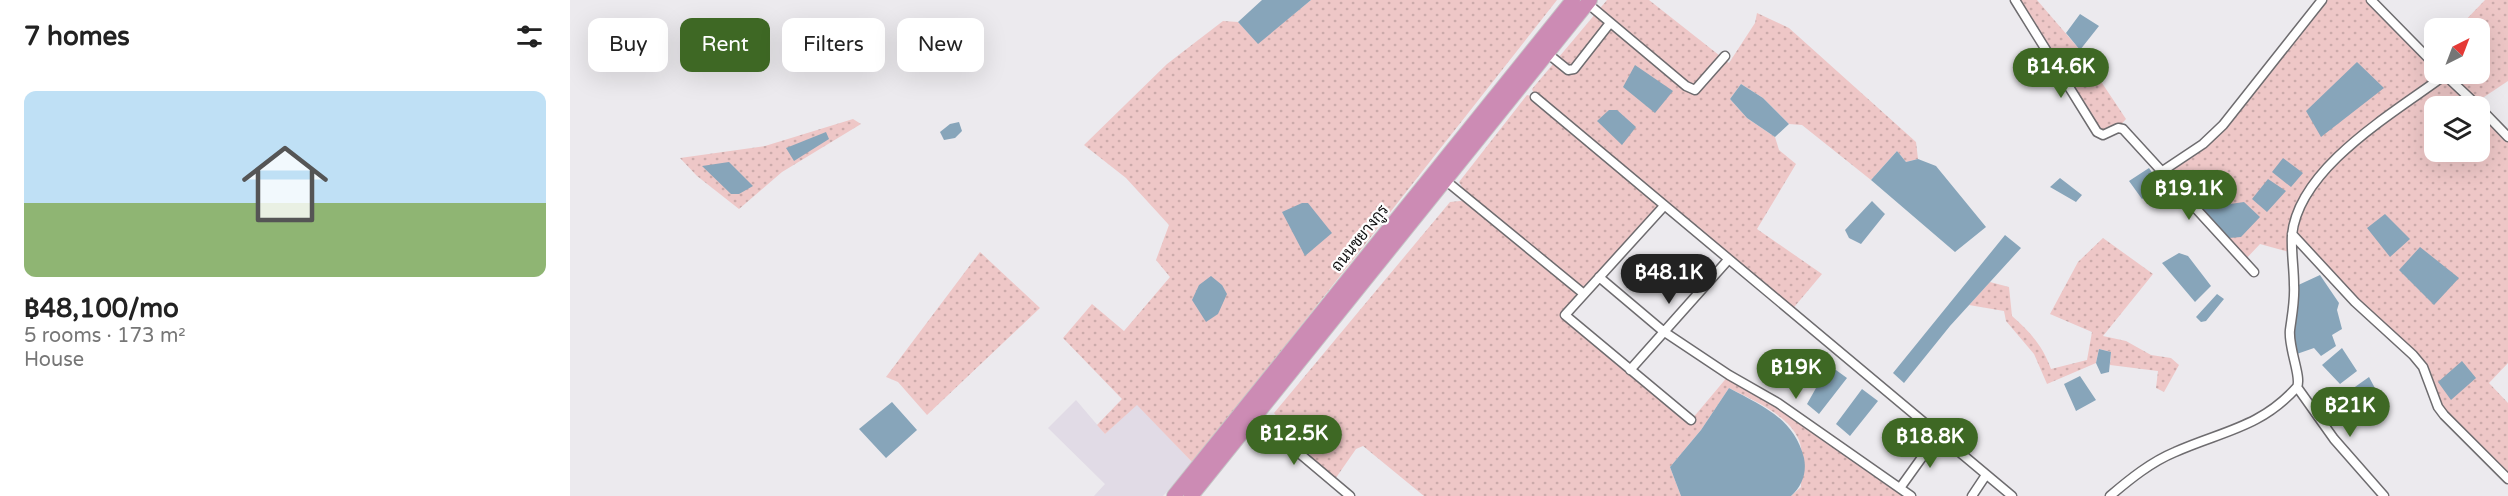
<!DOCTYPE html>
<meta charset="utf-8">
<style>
body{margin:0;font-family:"Varela Round",Sarabun,sans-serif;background:#f6f6f6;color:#222;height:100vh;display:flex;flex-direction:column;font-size:22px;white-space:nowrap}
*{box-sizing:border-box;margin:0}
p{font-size:20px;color:#767676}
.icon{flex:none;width:33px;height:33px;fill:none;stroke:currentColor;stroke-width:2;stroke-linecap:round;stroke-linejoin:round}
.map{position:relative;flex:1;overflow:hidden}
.details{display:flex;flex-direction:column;background:#fff;width:570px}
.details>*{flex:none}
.guide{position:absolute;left:18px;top:18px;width:570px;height:54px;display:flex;gap:12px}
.needle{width:39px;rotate:42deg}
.buttons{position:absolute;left:1854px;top:18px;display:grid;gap:12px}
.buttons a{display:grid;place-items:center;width:66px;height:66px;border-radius:12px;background:#fff;box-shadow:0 6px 24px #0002;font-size:30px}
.price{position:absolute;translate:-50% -51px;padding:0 14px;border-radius:21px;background:#3e6824;color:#fff;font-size:20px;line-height:39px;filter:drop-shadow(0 2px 3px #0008)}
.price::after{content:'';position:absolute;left:50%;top:36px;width:18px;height:14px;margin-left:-9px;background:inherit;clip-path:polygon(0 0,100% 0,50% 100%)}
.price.selected{background:#222;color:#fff}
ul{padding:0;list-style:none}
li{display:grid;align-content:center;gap:12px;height:318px;padding:0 24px}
li span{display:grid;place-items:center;height:186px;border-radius:12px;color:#555}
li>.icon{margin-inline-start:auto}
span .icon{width:108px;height:108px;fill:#fffc;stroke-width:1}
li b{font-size:26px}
h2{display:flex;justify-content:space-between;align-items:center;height:72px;padding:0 24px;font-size:26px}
.pill{padding:0 21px;border-radius:12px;background:#fff;box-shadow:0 6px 24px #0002;font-size:21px;line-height:54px}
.pill.selected{background:#3e6824;color:#fff}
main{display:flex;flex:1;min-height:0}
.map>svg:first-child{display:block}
</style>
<main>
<section class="details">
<h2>7 homes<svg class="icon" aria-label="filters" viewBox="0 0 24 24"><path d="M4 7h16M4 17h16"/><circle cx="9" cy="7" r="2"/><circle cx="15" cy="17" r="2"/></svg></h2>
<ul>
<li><span style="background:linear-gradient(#bfe0f5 60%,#8fb573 0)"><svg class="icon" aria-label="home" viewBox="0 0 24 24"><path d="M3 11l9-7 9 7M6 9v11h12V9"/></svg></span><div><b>฿48,100/mo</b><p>5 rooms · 173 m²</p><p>House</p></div></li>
</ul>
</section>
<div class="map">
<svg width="1938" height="496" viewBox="0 0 1938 496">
<defs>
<pattern id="grass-dots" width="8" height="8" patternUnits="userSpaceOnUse" patternTransform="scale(1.5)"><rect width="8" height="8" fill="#eec7c7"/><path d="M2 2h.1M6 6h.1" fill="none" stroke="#cbaaaa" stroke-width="1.8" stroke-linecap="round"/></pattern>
</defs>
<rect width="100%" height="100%" fill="#eceaee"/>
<!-- built -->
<path fill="#e1dbe6" d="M506,400L535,434L567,404L623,463L593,496H524L535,484L478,428Z"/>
<!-- grass -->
<path fill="url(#grass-dots)" d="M741,0H987L623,463L567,405L535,434L527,425L552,399L493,338L522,304L554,331L600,277L586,260L599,225L556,178L514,145L597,64L653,21L668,22L688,43Z
M1037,0H1079L1159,63L1185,23L1187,13L1219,28L1346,142L1348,159L1336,162L1327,151L1301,180L1232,125L1219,124L1193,98L1171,84L1160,99L1177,118L1205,137L1209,150L1226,164L1187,229L1252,274L1220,312L1094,206L995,315L1122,419L1159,375L1341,496H1221L1231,487C1230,473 1234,452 1229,440C1218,414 1182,400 1159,388L1131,430L1100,467L1111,496H854L793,446L786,449L763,482L704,413L880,202L900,200L889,182L957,95L965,97L962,89Z
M1445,0H1467L1510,50L1556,119L1548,128L1533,135Z
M1752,0H1801L1860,59L1864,54V74H1910V28H1888L1915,0H1938V81L1905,103L1908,106H1864V152H1910V108L1938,137V363L1919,383L1938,403V479L1874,415L1853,367L1723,235V253L1690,244L1674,261L1591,172L1633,144Z
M283,119L291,124L212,172L169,209L127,176L110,158L195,146Z
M1533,238L1583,274L1533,336L1556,341L1581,355L1601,358L1609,365L1594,392L1586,388L1588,371L1540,365L1541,352L1529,349L1526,363L1477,384L1464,354L1436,321L1434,311L1399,305L1420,282L1439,287L1442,316C1460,332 1473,346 1481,369L1517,360L1522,332L1480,314L1508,262Z
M410,252L470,308L357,415L328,382L316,377Z"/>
<!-- water -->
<path fill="#87a5ba" d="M692,0H741L688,44L668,22Z
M1510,14L1529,26L1510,50L1496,33Z
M1787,62L1814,88L1751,137L1736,111Z
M1065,65L1103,91L1085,113L1053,87Z
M1171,84L1193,98L1219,124L1205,137L1177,118L1160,99Z
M1039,110H1047L1066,127L1052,145L1027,121Z
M389,122L392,131L385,138L374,140L370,132L380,124Z
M256,132L259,139L224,161L216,148Z
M1327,151L1336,162L1348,159L1366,166L1416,227L1385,252L1301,180Z
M1713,158L1733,173L1721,187L1702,172Z
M159,162L183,186L169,194H161L132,166Z
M1579,168L1592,187L1572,199L1559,181Z
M1490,178L1512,195L1506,202L1480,187Z
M1698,179L1716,191L1697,212L1682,199Z
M1645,185L1660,204L1674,202L1690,217L1671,237L1659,238L1626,201Z
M1302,201L1315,214L1291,244L1279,238L1275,230Z
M732,203H738L762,233L735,256L712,212Z
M1815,214L1840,239L1820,257L1797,228Z
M1435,235L1451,248L1380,326L1334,383L1323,373Z
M1850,247L1889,278L1864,305L1829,270Z
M1609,253L1618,256L1641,286L1625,302L1592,263Z
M1750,275L1769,303L1767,310L1772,329L1762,335L1766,346L1751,356L1744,348L1721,356L1724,287Z
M641,276L652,285L657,294L648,314L636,322L622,300L629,285Z
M1647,294L1654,299L1636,321L1631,322L1626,317Z
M1772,348L1787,371L1770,384L1752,365Z
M1529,349L1541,352L1539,372L1531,374L1526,363Z
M1892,361L1906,378L1881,400L1868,382Z
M1259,365L1277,378L1249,414L1237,404Z
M1510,376L1526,400L1506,411L1494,384Z
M1799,377L1807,392V399L1786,409L1775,394Z
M1159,388C1192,406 1224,418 1234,458C1237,473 1232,486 1221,496H1111L1100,467L1131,430Z
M1292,389L1308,401L1280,436L1266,424Z
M322,402L347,430L316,458L289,429Z"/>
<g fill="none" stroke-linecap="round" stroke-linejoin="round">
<defs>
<path id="minor" d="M1445,0L1527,132L1533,135L1548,128L1553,129L1684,272
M1801,0L1864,64
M1017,3L1116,86L1125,90L1155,56
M977,53L998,70L1004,69L1040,23
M1874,74L1908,106
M965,97L1442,496
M1910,108L1938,137
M1591,172L1633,144L1653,125L1752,0
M875,180L1014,294
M1094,206L995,315L1121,420
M1722,234L1785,302L1843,355L1853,367L1868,407L1874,415L1938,479
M1029,277L1093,331L1159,375L1208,403L1341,496
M1060,370L1158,260
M1727,387L1764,439L1814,496
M685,416L780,496
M1330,488L1368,435
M1402,496L1416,475
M1540,496C1560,479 1581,462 1605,452C1652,431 1690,428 1727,387C1732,377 1718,348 1720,330C1722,315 1725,300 1724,285C1724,268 1721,251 1722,235C1729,167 1824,113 1875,75"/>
<path id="trunk" d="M604,496L1003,0
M621,496L1020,0"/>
</defs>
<!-- minor casing -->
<use href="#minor" stroke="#6e6c6f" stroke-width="11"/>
<!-- trunk casing -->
<use href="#trunk" stroke="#c5c5c6" stroke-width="16"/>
<!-- minor -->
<use href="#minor" stroke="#fff" stroke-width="8"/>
<!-- trunk -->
<use href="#trunk" stroke="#cc8bb4" stroke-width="14"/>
</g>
<g text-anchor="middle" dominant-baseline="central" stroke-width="4.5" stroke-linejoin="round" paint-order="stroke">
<!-- street labels -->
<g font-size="16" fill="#0f0f10" stroke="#fff">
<text transform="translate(790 238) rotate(-51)">ถนนชยางกูร</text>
</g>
</g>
</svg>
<div class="buttons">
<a><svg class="needle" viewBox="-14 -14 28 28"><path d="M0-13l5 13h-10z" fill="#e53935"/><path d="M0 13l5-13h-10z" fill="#767676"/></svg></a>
<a><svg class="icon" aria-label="layers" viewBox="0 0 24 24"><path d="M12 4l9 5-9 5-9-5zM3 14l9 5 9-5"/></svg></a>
</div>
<b class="price" style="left:1491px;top:99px">฿14.6K</b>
<b class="price" style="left:1619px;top:221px">฿19.1K</b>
<b class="price selected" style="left:1099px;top:305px">฿48.1K</b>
<b class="price" style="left:1226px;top:400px">฿19K</b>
<b class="price" style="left:1780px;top:438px">฿21K</b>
<b class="price" style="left:724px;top:466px">฿12.5K</b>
<b class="price" style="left:1360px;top:469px">฿18.8K</b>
<div class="guide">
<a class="pill">Buy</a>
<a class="pill selected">Rent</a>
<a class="pill">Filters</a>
<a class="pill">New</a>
</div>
</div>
</main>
